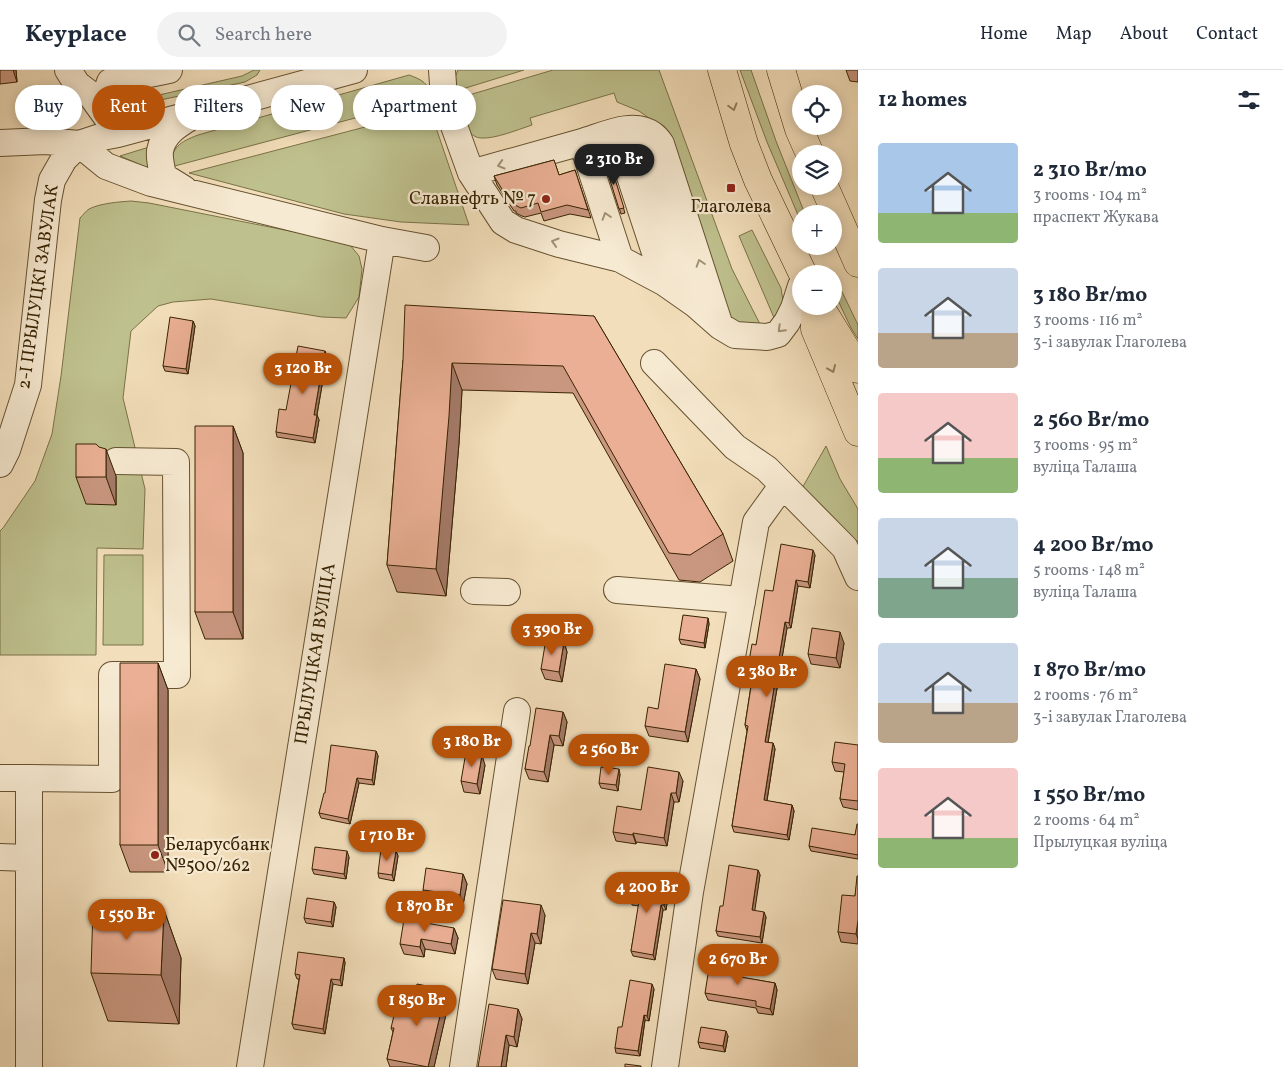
<!DOCTYPE html>
<meta charset="utf-8">
<style>
body{margin:0;font-family:Vollkorn,serif;background:#f2f2f3;color:#1f2937;height:100vh;display:flex;flex-direction:column;font-size:19px;white-space:nowrap}
*{box-sizing:border-box;margin:0}
p{font-size:16px;color:#747a83}
.icon{flex:none;width:28px;height:28px;fill:none;stroke:currentColor;stroke-width:2;stroke-linecap:round;stroke-linejoin:round}
.map{position:relative;flex:1;overflow:hidden}
.sheet{display:flex;flex-direction:column;background:#fff;width:425px}
.sheet>*{flex:none}
.hud{position:absolute;left:15px;top:15px;width:475px;height:45px;display:flex;gap:10px}
.tools{position:absolute;left:792px;top:15px;display:grid;gap:10px}
.tools a{display:grid;place-items:center;width:50px;height:50px;border-radius:50%;background:#fff;box-shadow:0 2px 12px #0003;font-size:25px}
.price{position:absolute;translate:-50% -42px;padding:0 11px;border-radius:18px;background:#b45309;color:#fff;font-size:16px;line-height:32px;filter:drop-shadow(0 1px 2px #0008)}
.price::after{content:'';position:absolute;left:50%;top:30px;width:15px;height:11px;margin-left:-8px;background:inherit;clip-path:polygon(0 0,100% 0,50% 100%)}
.price.selected{background:#222;color:#fff}
ul{padding:0;list-style:none}
li{display:flex;align-items:center;gap:15px;height:125px;padding:0 20px}
li span{display:grid;place-items:center;flex:none;width:140px;height:100px;border-radius:5px;color:#555}
li>.icon{margin-inline-start:auto}
span .icon{width:60px;height:60px;fill:#fffc;stroke-width:1}
li b{font-size:21px}
h2{display:flex;justify-content:space-between;align-items:center;height:60px;padding:0 20px;font-size:21px}
.pill{padding:0 18px;border-radius:22px;background:#fff;box-shadow:0 2px 12px #0003;font-size:18px;line-height:45px}
.pill.selected{background:#b45309;color:#fff}
header{display:flex;align-items:center;gap:30px;box-sizing:border-box;height:70px;padding:0 25px;background:#fff;border-bottom:1px solid #e0e1e3}
header strong{font-size:24px}
nav{display:flex;gap:28px;margin-inline-start:auto;font-size:18px}
.search{width:350px;height:45px;background:#f2f2f3;display:flex;align-items:center;gap:12px;box-sizing:border-box;padding:0 18px;border-radius:28px;color:#747a83;font-size:19px}
main{display:flex;flex:1;min-height:0}
.map>svg:first-child{display:block}
</style>
<header>
<strong>Keyplace</strong>
<div class="search"><svg class="icon" aria-label="search" viewBox="0 0 24 24"><circle cx="10" cy="10" r="6"/><path d="M15 15l6 6"/></svg>Search here</div>
<nav><a>Home</a><a>Map</a><a>About</a><a>Contact</a></nav>
</header>
<main>
<div class="map">
<svg width="858" height="997" viewBox="0 0 858 997">
<rect width="100%" height="100%" fill="#f2deba"/>
<filter id="stains"><feTurbulence type="fractalNoise" baseFrequency=".004" numOctaves="4"/><feColorMatrix values="0 0 0 0 .2 0 0 0 0 .09 0 0 0 0 .02 0 0 0 .5 -.17"/></filter>
<radialGradient id="worn" r=".72"><stop offset=".6" stop-color="#630" stop-opacity="0"/><stop offset="1" stop-color="#630" stop-opacity=".3"/></radialGradient>
<!-- green -->
<path fill="#bec08d" stroke="#7b7248" d="M254,0H260L257,5L245,12L123,38L111,36L242,6Z
M458,0H524L456,21L454,10Z
M553,0H659L732,199L763,260L733,257L653,51L639,41L617,32L614,23L530,48L532,55C517,60 495,69 481,68C476,68 473,65 470,63L459,28Z
M740,0H751L776,71L805,144H801V152L767,72Z
M409,5C423,10 427,13 434,27L171,97C171,77 180,72 198,65Z
M430,40L469,155L401,152L344,144L189,103Z
M159,74L151,99L120,86Z
M131,131L149,133L335,170L350,175L359,186L362,199L359,227L346,248L322,247L211,229L173,232L158,236L131,261L123,328L145,419L143,479L97,478L96,585H0V461L3,458L35,411L52,364L61,306L80,148C83,145 86,141 89,139C101,133 119,132 131,131Z
M752,160L781,218L783,231L775,250L739,166Z
M834,205L858,255V269L851,258L834,222Z
M826,376L840,409L858,439V472L801,420Z
M104,485H143V575H103Z"/>
<g fill="none" stroke-linecap="round" stroke-linejoin="round">
<defs>
<path id="minor" d="M68,0L77,14L90,24L108,49
M442,0L444,28L471,103L503,152L516,160L559,174L620,189
M99,36L105,26L110,12L169,0
M618,61L634,75L642,84L688,212
M597,71L614,78L624,88L665,213
M582,72C603,66 633,50 653,65C656,67 659,71 661,74L720,256
M0,73L46,71L79,74L97,68L118,64L196,43L354,0
M79,74L106,96L151,113L382,170L426,178
M471,103L582,72L620,189L665,213L695,234L720,256L735,265L767,267L778,264L787,252L794,238L801,216
M184,119L163,106C162,99 159,89 160,81C163,64 176,56 189,48
M654,293L735,377L767,399L845,478L858,507
M0,394L7,380L28,315L48,130L52,110L64,89L79,74
M617,520L729,529L742,532
M474,521L507,522
M0,708H29
M0,787L28,788
M29,997V708L112,709V605H177L176,392L116,391
M250,997L382,170
M463,997L517,641
M665,997L690,822L756,452L782,416"/>
<path id="major" d="M722,0L744,74L758,110L803,204
M781,0L799,59L810,84
M824,116L858,193
M815,236V259L858,362
M822,240L858,299"/>
</defs>
<!-- minor casing -->
<use href="#minor" stroke="#665230" stroke-width="28"/>
<!-- major casing -->
<use href="#major" stroke="#382302" stroke-width="29"/>
<!-- minor -->
<use href="#minor" stroke="#f7ead2" stroke-width="26"/>
<!-- major -->
<use href="#major" stroke="#f2deba" stroke-width="28"/>
</g>
<!-- wall -->
<path fill="#c9967f" stroke="#382302" d="M0,0H16L17,12L0,14Z
M846,0H858V12L850,11Z
M554,90L559,105L575,100L591,148L570,144L544,151L541,143L525,147L522,146L516,143V141H514L497,115L494,106Z
M610,93L625,143L621,144L605,94Z
M594,246L723,464L733,491L700,512L679,510L573,323L462,320L459,373L446,526L397,522L387,495L403,290Z
M193,251L195,256L188,304L165,301L163,296Z
M325,281L327,286L317,345L319,350L315,373L277,367L276,362L286,340Z
M233,356L243,383V569H205L195,542Z
M116,406V435L86,434L76,407Z
M815,485L810,518L798,516L791,558H787L768,673H773L775,679L767,731L792,735L794,741L789,770L734,762L732,756L747,661L745,655L752,609H749L747,603L773,521Z
M708,548L709,554L705,578L681,574L679,569Z
M564,572L567,582L562,612L545,609L541,599Z
M844,573L840,598L811,594L808,584Z
M158,593L168,620V802H130L120,775Z
M696,599L700,609L688,672L649,666L645,656Z
M563,642L567,652L563,676L554,675L548,712L529,709L525,699L530,676Z
M858,675V740L843,737L840,729L844,702L835,701L832,692Z
M376,681L378,686L374,715L359,713L350,754L321,748L319,743L325,723Z
M485,695L480,724L464,722L461,711Z
M620,704L618,721L601,718L599,713Z
M683,711L679,732H674L667,776L636,772V774L616,771L613,762L641,740Z
M858,754V789L811,781L809,776L855,765Z
M396,781L398,786L394,811L379,808L378,803Z
M349,787L346,809L314,804L312,799Z
M758,800L760,805L754,841L766,847L762,873L718,866L716,861L723,836Z
M463,804L467,814L463,835L427,830L423,820Z
M858,806V874L841,872L838,862L855,826Z
M669,819L666,840H663L655,890L633,886L631,881L639,836L632,835L631,830Z
M334,832L336,837L333,857L306,853L304,848Z
M164,840L181,888L179,954L108,951L91,903Z
M545,845L541,874L535,873L528,914L496,909L492,899Z
M454,858L458,868L455,884L425,879L424,887L404,884L400,874Z
M344,888L345,893L342,916L333,914L325,964L294,959L292,954L299,909H297L295,904Z
M737,897L739,903V907L775,913L777,920L773,945L758,943L756,938L708,930L705,923Z
M654,919L649,951L645,950L640,986L616,983L615,978Z
M446,920L449,931L434,997H390L387,989L393,962L391,958L411,941Z
M518,939L522,949L517,977L509,975L506,997H478Z
M728,966L725,982L700,978L698,972Z"/>
<!-- shaded-wall -->
<path fill="#a47a68" stroke="#382302" d="M13,0H16L17,12Z
M193,251L195,256L188,304L186,299Z
M325,281L327,286L316,350L314,345Z
M452,293L462,320L459,373L446,526L436,499Z
M317,345L319,350L315,373L313,368Z
M233,356L243,383V569L233,542Z
M106,379L116,406V435L106,407Z
M813,480L815,485L810,518L808,512Z
M796,510L798,516L791,558L789,553Z
M708,548L709,554L705,578L704,573Z
M785,552L787,558L767,678L765,672Z
M840,562L844,573L840,598L836,588Z
M564,572L567,582L562,612L559,602Z
M158,593L168,620V802L158,775Z
M696,599L700,609L688,672L685,662Z
M563,642L567,652L563,676L559,666Z
M550,665L554,675L548,712L544,702Z
M773,673L775,679L766,736L764,730Z
M376,681L378,686L374,715L372,710Z
M482,685L485,695L480,724L477,714Z
M619,699L620,704L618,721L616,715Z
M679,702L683,711L679,732L676,723Z
M357,708L359,713L350,754L348,749Z
M671,723L674,732L667,776L664,768Z
M792,735L794,741L789,770L787,765Z
M633,763L636,772V774L633,765Z
M347,781L349,787L346,809L344,804Z
M396,781L398,786L394,811L392,805Z
M758,800L760,805L754,846L752,840Z
M463,804L467,814L463,835L460,825Z
M667,814L669,819L666,840L664,835Z
M334,832L336,837L333,857L331,852Z
M541,835L545,845L541,874L537,864Z
M661,835L663,840L655,890L653,885Z
M164,840L181,888L179,954L161,905Z
M764,842L766,847L762,873L760,867Z
M858,850V869L856,864Z
M454,858L458,868L455,884L451,874Z
M531,863L535,873L528,914L525,904Z
M421,869L425,879L424,887L420,877Z
M344,888L345,893L342,916L340,910Z
M737,897L739,903L738,913L735,906Z
M331,909L333,914L325,964L323,959Z
M775,913L777,920L773,945L770,939Z
M652,914L654,919L649,951L647,946Z
M446,920L449,931L434,997H428Z
M518,939L522,949L517,977L514,967Z
M644,945L645,950L640,986L638,981Z
M726,961L728,966L725,982L723,976Z
M506,965L509,975L506,997H501Z"/>
<!-- building -->
<path fill="#eaaf94" stroke="#382302" d="M554,90L559,105L575,100L588,140L567,135L541,142L538,133L521,138L513,134V132H510L494,106Z
M610,93L624,138L619,139L605,94Z
M405,235L594,246L723,464L690,485L669,483L563,296L452,293L449,346L436,499L387,495L403,290Z
M170,247L193,251L186,299L163,296Z
M298,276L325,281L314,345H317L313,368L276,362L279,339L286,340Z
M195,356H233V542H195Z
M76,374H96L99,377L106,379V407H76Z
M781,474L813,480L808,512L796,510L789,553L785,552L765,672L773,673L764,730L792,735L787,765L732,756L748,656L745,655L753,604L747,603L752,574L756,575L765,520L773,521Z
M683,545L708,548L704,573L679,569Z
M812,558L840,562L836,588L808,584Z
M546,569L564,572L559,602L541,599Z
M120,593H158V775H120Z
M665,594L696,599L685,662L645,656L648,637L658,639Z
M536,638L563,642L559,666L550,665L544,702L525,699L529,676H530Z
M835,672L858,675V731L840,729L845,694L832,692Z
M331,675L376,681L372,710L357,708L348,749L319,743L324,723H325Z
M466,682L482,685L477,714L461,711Z
M601,697L619,699L616,715L599,713Z
M648,697L679,702L676,723H671L664,768L633,763V765L613,762L617,736L641,740Z
M857,754H858V785L809,776L812,758L855,765Z
M315,777L347,781L344,804L312,799Z
M381,779L396,781L392,805L378,803Z
M729,795L758,800L752,840L764,842L760,867L716,861L720,836H723Z
M426,798L463,804L460,825L423,820Z
M857,806H858V850L856,864L838,862L842,825L855,826Z
M634,809L667,814L664,835H661L653,885L631,881L639,831L631,830Z
M307,828L334,832L331,852L304,848Z
M503,830L541,835L537,864L531,863L525,904L492,899Z
M93,837L164,840L161,905L91,903Z
M404,849L454,858L451,874L421,869L420,877L400,874Z
M298,882L344,888L340,910L331,909L323,959L292,954L300,905L295,904Z
M710,892L737,897L735,906L775,913L770,939L756,936V931L705,923Z
M630,910L652,914L647,946L644,945L638,981L615,978L618,957H622Z
M417,914L446,920L428,997L387,989L394,958H391L396,937L411,941Z
M489,934L518,939L514,967L506,965L501,997H478Z
M701,957L726,961L723,976L698,972Z
M625,994L641,996V997H625Z"/>
<!-- one-way arrows -->
<defs><path id="oneway-chevron" d="M-2-3.5L2.5 0L-2 3.5" fill="none" stroke-width="1.6" stroke-linecap="round" stroke-linejoin="round" transform="scale(1.25)"/></defs>
<g stroke="#95805e">
<use href="#oneway-chevron" transform="translate(733 37) rotate(74)"/>
<use href="#oneway-chevron" transform="translate(832 299) rotate(67)"/>
</g>
<g stroke="#a19074">
<use href="#oneway-chevron" transform="translate(501 95) rotate(164)"/>
<use href="#oneway-chevron" transform="translate(606 146) rotate(-108)"/>
<use href="#oneway-chevron" transform="translate(555 172) rotate(-163)"/>
<use href="#oneway-chevron" transform="translate(700 193) rotate(-108)"/>
<use href="#oneway-chevron" transform="translate(781 259) rotate(135)"/>
</g>
<!-- markers -->
<g fill="#8f2418" stroke="#f7ead2" stroke-width="2">
<rect x="726" y="113" width="10" height="10" rx="2.5"/>
<circle cx="546" cy="129" r="5"/>
<circle cx="155" cy="785" r="5"/>
</g>
<g text-anchor="middle" dominant-baseline="central" stroke-width="4.5" stroke-linejoin="round" paint-order="stroke">
<!-- poi labels -->
<g font-size="18" fill="#382302" stroke="#f7ead2" text-anchor="end">
<text x="536" y="129">Славнефть № 7</text>
<text x="731" y="137" text-anchor="middle">Глаголева</text>
<text x="165" y="775" text-anchor="start">Беларусбанк<tspan x="165" dy="21">№500/262</tspan></text>
</g>
<!-- street labels -->
<g font-size="18" fill="#382302" stroke="#f7ead2">
<text transform="translate(39 217) rotate(-82)">2-І ПРЫЛУЦКІ ЗАВУЛАК</text>
<text transform="translate(316 584) rotate(-81)">ПРЫЛУЦКАЯ ВУЛІЦА</text>
</g>
</g>
<rect width="100%" height="100%" filter="url(#stains)"/>
<rect width="100%" height="100%" fill="url(#worn)"/>
</svg>
<div class="tools">
<a><svg class="icon" aria-label="locate" viewBox="0 0 24 24"><circle cx="12" cy="12" r="6"/><path d="M12 2v4M12 18v4M2 12h4M18 12h4"/></svg></a>
<a><svg class="icon" aria-label="layers" viewBox="0 0 24 24"><path d="M12 4l9 5-9 5-9-5zM3 14l9 5 9-5"/></svg></a>
<a>+</a>
<a>−</a>
</div>
<b class="price selected" style="left:614px;top:116px">2 310 Br</b>
<b class="price" style="left:303px;top:325px">3 120 Br</b>
<b class="price" style="left:552px;top:586px">3 390 Br</b>
<b class="price" style="left:767px;top:628px">2 380 Br</b>
<b class="price" style="left:472px;top:698px">3 180 Br</b>
<b class="price" style="left:609px;top:706px">2 560 Br</b>
<b class="price" style="left:387px;top:792px">1 710 Br</b>
<b class="price" style="left:647px;top:844px">4 200 Br</b>
<b class="price" style="left:425px;top:863px">1 870 Br</b>
<b class="price" style="left:127px;top:871px">1 550 Br</b>
<b class="price" style="left:738px;top:916px">2 670 Br</b>
<b class="price" style="left:417px;top:957px">1 850 Br</b>
<div class="hud">
<a class="pill">Buy</a>
<a class="pill selected">Rent</a>
<a class="pill">Filters</a>
<a class="pill">New</a>
<a class="pill">Apartment</a>
</div>
</div>
<section class="sheet">
<h2>12 homes<svg class="icon" aria-label="filters" viewBox="0 0 24 24"><path d="M4 7h16M4 17h16"/><circle cx="9" cy="7" r="2"/><circle cx="15" cy="17" r="2"/></svg></h2>
<ul>
<li><span style="background:linear-gradient(#a9c7e8 70%,#8fb573 0)"><svg class="icon" aria-label="home" viewBox="0 0 24 24"><path d="M3 11l9-7 9 7M6 9v11h12V9"/></svg></span><div><b>2 310 Br/mo</b><p>3 rooms · 104 m²</p><p>праспект Жукава</p></div></li>
<li><span style="background:linear-gradient(#c9d6e8 65%,#b9a48a 0)"><svg class="icon" aria-label="home" viewBox="0 0 24 24"><path d="M3 11l9-7 9 7M6 9v11h12V9"/></svg></span><div><b>3 180 Br/mo</b><p>3 rooms · 116 m²</p><p>3-і завулак Глаголева</p></div></li>
<li><span style="background:linear-gradient(#f6c9c9 65%,#8fb573 0)"><svg class="icon" aria-label="home" viewBox="0 0 24 24"><path d="M3 11l9-7 9 7M6 9v11h12V9"/></svg></span><div><b>2 560 Br/mo</b><p>3 rooms · 95 m²</p><p>вуліца Талаша</p></div></li>
<li><span style="background:linear-gradient(#c9d6e8 60%,#7fa58c 0)"><svg class="icon" aria-label="home" viewBox="0 0 24 24"><path d="M3 11l9-7 9 7M6 9v11h12V9"/></svg></span><div><b>4 200 Br/mo</b><p>5 rooms · 148 m²</p><p>вуліца Талаша</p></div></li>
<li><span style="background:linear-gradient(#c9d6e8 60%,#b9a48a 0)"><svg class="icon" aria-label="home" viewBox="0 0 24 24"><path d="M3 11l9-7 9 7M6 9v11h12V9"/></svg></span><div><b>1 870 Br/mo</b><p>2 rooms · 76 m²</p><p>3-і завулак Глаголева</p></div></li>
<li><span style="background:linear-gradient(#f6c9c9 70%,#8fb573 0)"><svg class="icon" aria-label="home" viewBox="0 0 24 24"><path d="M3 11l9-7 9 7M6 9v11h12V9"/></svg></span><div><b>1 550 Br/mo</b><p>2 rooms · 64 m²</p><p>Прылуцкая вуліца</p></div></li>
</ul>
</section>
</main>
